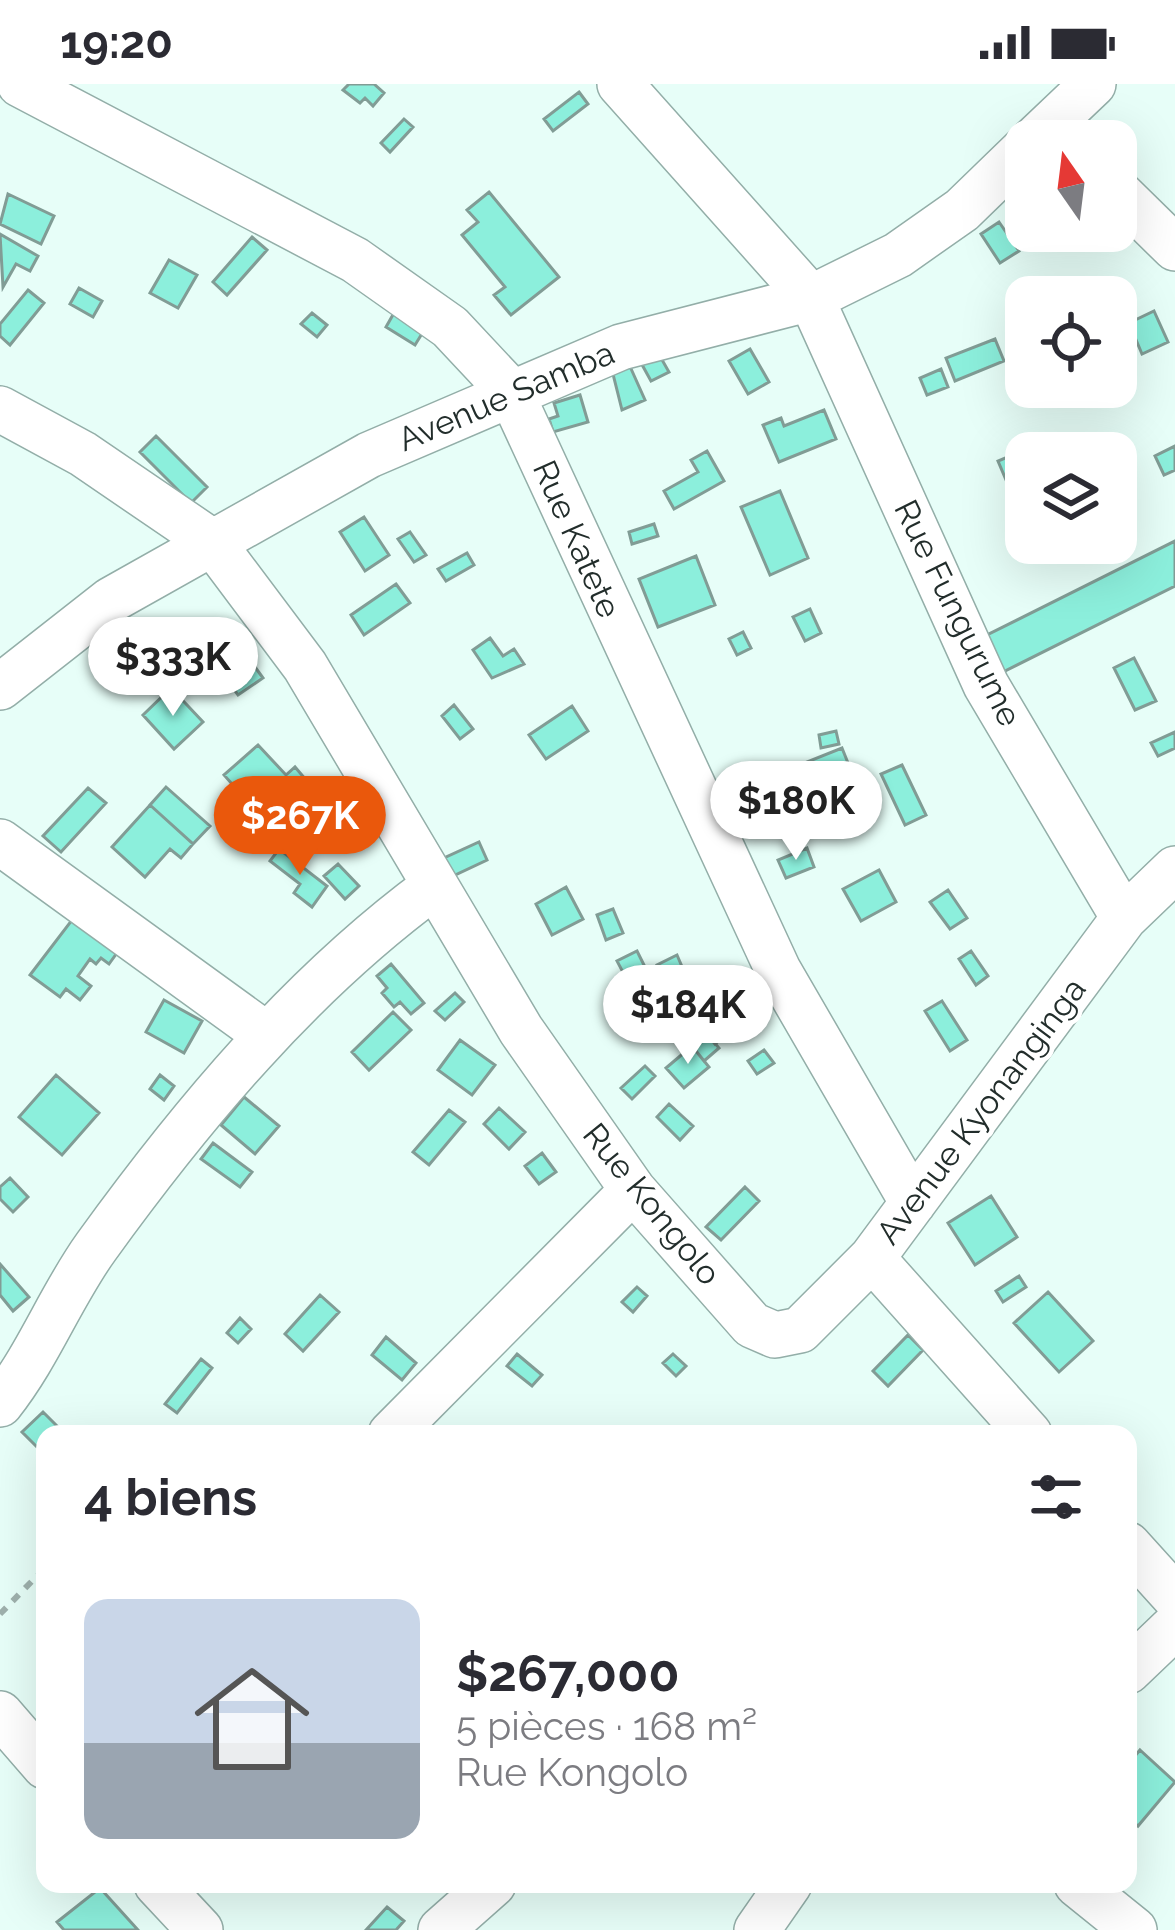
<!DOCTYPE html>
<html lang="fr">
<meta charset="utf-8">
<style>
body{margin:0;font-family:Raleway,sans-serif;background:#f7f7f7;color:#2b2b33;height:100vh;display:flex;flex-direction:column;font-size:45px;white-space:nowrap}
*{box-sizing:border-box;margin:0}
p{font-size:39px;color:#7c7c81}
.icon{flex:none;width:66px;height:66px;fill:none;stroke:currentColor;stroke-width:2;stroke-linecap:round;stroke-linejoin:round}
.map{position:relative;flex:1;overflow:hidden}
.side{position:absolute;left:36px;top:1341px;width:1101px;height:468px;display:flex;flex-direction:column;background:#fff;border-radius:24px;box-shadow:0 12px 48px #0002}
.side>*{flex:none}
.needle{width:78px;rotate:346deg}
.buttons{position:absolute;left:1005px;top:36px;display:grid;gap:24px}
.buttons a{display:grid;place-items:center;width:132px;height:132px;border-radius:24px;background:#fff;box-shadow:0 12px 48px #0002;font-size:60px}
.price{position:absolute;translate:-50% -102px;padding:0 27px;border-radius:42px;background:#fff;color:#222;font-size:39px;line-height:78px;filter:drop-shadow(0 3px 6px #0008)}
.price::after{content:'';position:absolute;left:50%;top:72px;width:36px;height:27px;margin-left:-18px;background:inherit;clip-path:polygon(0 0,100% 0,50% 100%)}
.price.selected{background:#ea580c;color:#fff}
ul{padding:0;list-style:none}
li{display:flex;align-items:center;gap:36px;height:300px;padding:0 48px}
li+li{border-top:3px solid #e1e1e2}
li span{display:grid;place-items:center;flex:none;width:336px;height:240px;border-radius:24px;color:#555}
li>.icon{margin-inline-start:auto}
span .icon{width:144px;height:144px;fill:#fffc;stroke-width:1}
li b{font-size:51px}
h2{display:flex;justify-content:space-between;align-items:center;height:144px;padding:0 48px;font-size:51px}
.status{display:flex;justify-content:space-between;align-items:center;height:84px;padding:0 60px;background:#fff;direction:ltr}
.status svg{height:33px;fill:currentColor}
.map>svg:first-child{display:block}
</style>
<div class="status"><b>19:20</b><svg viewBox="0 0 49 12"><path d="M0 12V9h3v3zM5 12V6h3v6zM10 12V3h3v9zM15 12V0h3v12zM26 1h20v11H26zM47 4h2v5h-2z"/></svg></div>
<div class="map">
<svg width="1175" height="1846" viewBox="0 0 1175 1846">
<rect width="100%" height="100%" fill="#e7fef8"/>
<!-- building -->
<path fill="#8cefdc" stroke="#819c95" stroke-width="3" d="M349,0H374L384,9L373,22L365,14L360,19L343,6Z
M579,8L588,20L553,47L544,35Z
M404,35L413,43L390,68L381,59Z
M489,108L559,193L511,231L494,211L505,203L462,151L478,138L467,126Z
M8,110L54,132L41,160L0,140Z
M999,138L1019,167L1000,179L981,150Z
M0,150L38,172L30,187L16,180L3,203Z
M252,153L267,166L227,211L213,198Z
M169,176L197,191L178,224L150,209Z
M79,204L102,217L93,233L70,220Z
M28,206L44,219L10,261L0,252V240Z
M1154,227L1168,258L1142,270L1129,239Z
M312,229L327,241L317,253L301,240Z
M394,229L423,248L415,261L386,243Z
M995,255L1004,277L955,297L946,274Z
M750,265L769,298L748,310L729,277Z
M657,267L669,288L651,297L640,277Z
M628,278L645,316L622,326L612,286Z
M941,285L948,303L927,311L920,294Z
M580,311L588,338L553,348L549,335L558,332L554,319Z
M824,326L836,355L779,378L763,341L781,334L784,342Z
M156,352L207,403L191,419L140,368Z
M1053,354L1060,369H1026V404L1012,410L998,377Z
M1175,362V386L1164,391L1155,372Z
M707,367L724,397L674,425L664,407L698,388L691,376Z
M780,407L808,474L770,491L741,423Z
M364,433L389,471L365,487L340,448Z
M654,440L658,452L632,460L629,448Z
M410,448L426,471L414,478L398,455Z
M1175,457V502L1003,588L985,552Z
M467,469L474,481L446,497L438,485Z
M696,472L715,521L658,543L639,495Z
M396,500L410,519L364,551L351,531Z
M810,525L821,549L805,557L793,533Z
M743,548L751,564L737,571L729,555Z
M490,554L503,572L514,565L524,580L492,594L473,566Z
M1134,574L1156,617L1135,626L1114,584Z
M255,583L263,594L238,611L230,600Z
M171,604L203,638L174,665L143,631Z
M454,621L473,645L460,655L442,632Z
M572,622L588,647L546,675L529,651Z
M836,647L839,660L821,664L819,651Z
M1175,648V664L1158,672L1151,659Z
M258,661L286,691L295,683L307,697L263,735L224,691Z
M842,664L866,724L843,733L827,695L806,704L797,682Z
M902,681L926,731L905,741L881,690Z
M166,703L210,742L193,760L150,721Z
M88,704L106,719L61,768L43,752Z
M150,721L193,760L181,774L170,765L145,793L112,763Z
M479,758L487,776L453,792L444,774Z
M807,764L814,783L786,794L778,776Z
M279,765L327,802L312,823L294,809L300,800L270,777Z
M338,780L359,802L345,815L324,792Z
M879,786L896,818L861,837L843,805Z
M566,803L583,835L552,851L536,820Z
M948,806L967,834L950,845L930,818Z
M613,825L623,849L606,856L597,831Z
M75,832L119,866L109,880L101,874L96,880L90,875L78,892L91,902L80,916L66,905L60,913L30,891Z
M637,867L656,905L637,915L617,877Z
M971,867L988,892L976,901L959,875Z
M677,871L686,892L666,901L657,881Z
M391,880L424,919L411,930L400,918L394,923L382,909L387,904L377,892Z
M455,909L464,918L445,936L435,927Z
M164,916L202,937L184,969L146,948Z
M942,917L967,956L950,967L925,927Z
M393,928L411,946L369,986L352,968Z
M727,932L736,942L715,960L706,949Z
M706,949L719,964L704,977L692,962Z
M460,956L495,981L472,1011L438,986Z
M692,962L709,983L684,1004L666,984Z
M764,966L774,979L757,990L748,977Z
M645,982L655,992L632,1015L621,1004Z
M56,991L99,1029L62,1071L19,1033Z
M160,991L174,1002L164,1016L150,1005Z
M244,1013L279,1042L255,1070L221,1041Z
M669,1020L693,1042L680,1056L657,1033Z
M499,1024L525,1048L509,1065L484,1040Z
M449,1026L465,1038L429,1081L413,1068Z
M213,1059L252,1088L240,1103L201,1075Z
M542,1069L556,1088L539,1100L525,1082Z
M10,1094L28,1113L13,1128L0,1115V1103Z
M745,1103L759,1117L721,1156L706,1143Z
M991,1112L1017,1153L975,1181L948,1139Z
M0,1180L29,1213L13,1227L0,1211Z
M1019,1192L1026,1203L1003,1218L996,1207Z
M637,1203L647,1212L633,1228L622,1218Z
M1048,1208L1093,1257L1059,1288L1014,1239Z
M320,1211L339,1228L303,1267L285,1250Z
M240,1234L251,1245L238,1259L227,1249Z
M908,1251L923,1266L888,1302L873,1287Z
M386,1253L416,1279L402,1296L372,1271Z
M517,1270L542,1291L532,1302L507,1282Z
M673,1270L686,1282L676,1292L663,1279Z
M201,1275L212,1284L177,1329L165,1320Z
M43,1328L65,1350H45V1371L22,1348Z
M1140,1666L1175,1698L1138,1742L1128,1733V1680Z
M100,1804L138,1846H64L57,1838Z
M387,1823L404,1837L396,1846H366Z"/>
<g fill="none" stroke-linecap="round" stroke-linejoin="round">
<defs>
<path id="minor" d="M20,0L355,176L450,243L510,307L778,886L913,1119
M620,0L811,214L986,601L1124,834
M1033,57L1093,0
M1116,106L1175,164
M0,325L83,370L212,458L305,582L521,946L633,1106L752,1241L775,1251L800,1246L872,1174L1124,834L1175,785
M0,603L111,516L369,371L621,263L811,214L898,171L962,126L1026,64
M0,758L265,950
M872,1174L1029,1350
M0,1320C39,1271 60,1213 96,1163C193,1029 300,901 433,803
M391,1350L633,1106
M1128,1461L1175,1513
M1128,1587L1175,1542
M0,1630L45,1682
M157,1800L200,1846
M1077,1800L1134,1846
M441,1846L493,1800
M757,1846L789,1800"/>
</defs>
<!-- minor casing -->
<use href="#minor" stroke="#93aea8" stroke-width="48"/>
<!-- path -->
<path stroke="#9fb1ad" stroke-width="6" stroke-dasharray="9 9" stroke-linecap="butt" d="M0,1530L38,1491"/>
<!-- minor -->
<use href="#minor" stroke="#fff" stroke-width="45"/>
</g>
<g text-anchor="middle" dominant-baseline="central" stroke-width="9" stroke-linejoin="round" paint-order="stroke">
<!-- street labels -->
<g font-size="33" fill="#222d2b" stroke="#fff">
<text transform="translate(506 312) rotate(-23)">Avenue Samba</text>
<text transform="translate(577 455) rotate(66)">Rue Katete</text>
<text transform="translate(958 529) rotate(64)">Rue Fungurume</text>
<text transform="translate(981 1027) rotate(-53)">Avenue Kyonanginga</text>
<text transform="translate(652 1120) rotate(51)">Rue Kongolo</text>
</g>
</g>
</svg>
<div class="buttons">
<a><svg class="needle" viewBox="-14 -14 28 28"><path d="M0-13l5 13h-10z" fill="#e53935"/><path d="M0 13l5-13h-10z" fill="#7c7c81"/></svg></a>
<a><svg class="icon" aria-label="locate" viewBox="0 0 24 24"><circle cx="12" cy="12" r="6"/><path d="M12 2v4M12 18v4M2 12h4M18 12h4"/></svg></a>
<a><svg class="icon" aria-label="layers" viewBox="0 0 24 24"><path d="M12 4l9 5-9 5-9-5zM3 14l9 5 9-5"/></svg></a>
</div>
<b class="price" style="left:173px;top:635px">$333K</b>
<b class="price" style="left:796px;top:779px">$180K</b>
<b class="price selected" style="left:300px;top:794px">$267K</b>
<b class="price" style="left:688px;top:983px">$184K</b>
<section class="side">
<h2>4 biens<svg class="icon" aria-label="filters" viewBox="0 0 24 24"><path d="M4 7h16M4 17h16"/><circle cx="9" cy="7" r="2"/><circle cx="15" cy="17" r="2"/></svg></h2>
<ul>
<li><span style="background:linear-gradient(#c9d6e8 60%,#9aa5b1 0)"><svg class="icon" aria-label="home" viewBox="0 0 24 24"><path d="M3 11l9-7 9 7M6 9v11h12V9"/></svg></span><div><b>$267,000</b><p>5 pièces · 168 m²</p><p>Rue Kongolo</p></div></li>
</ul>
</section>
</div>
